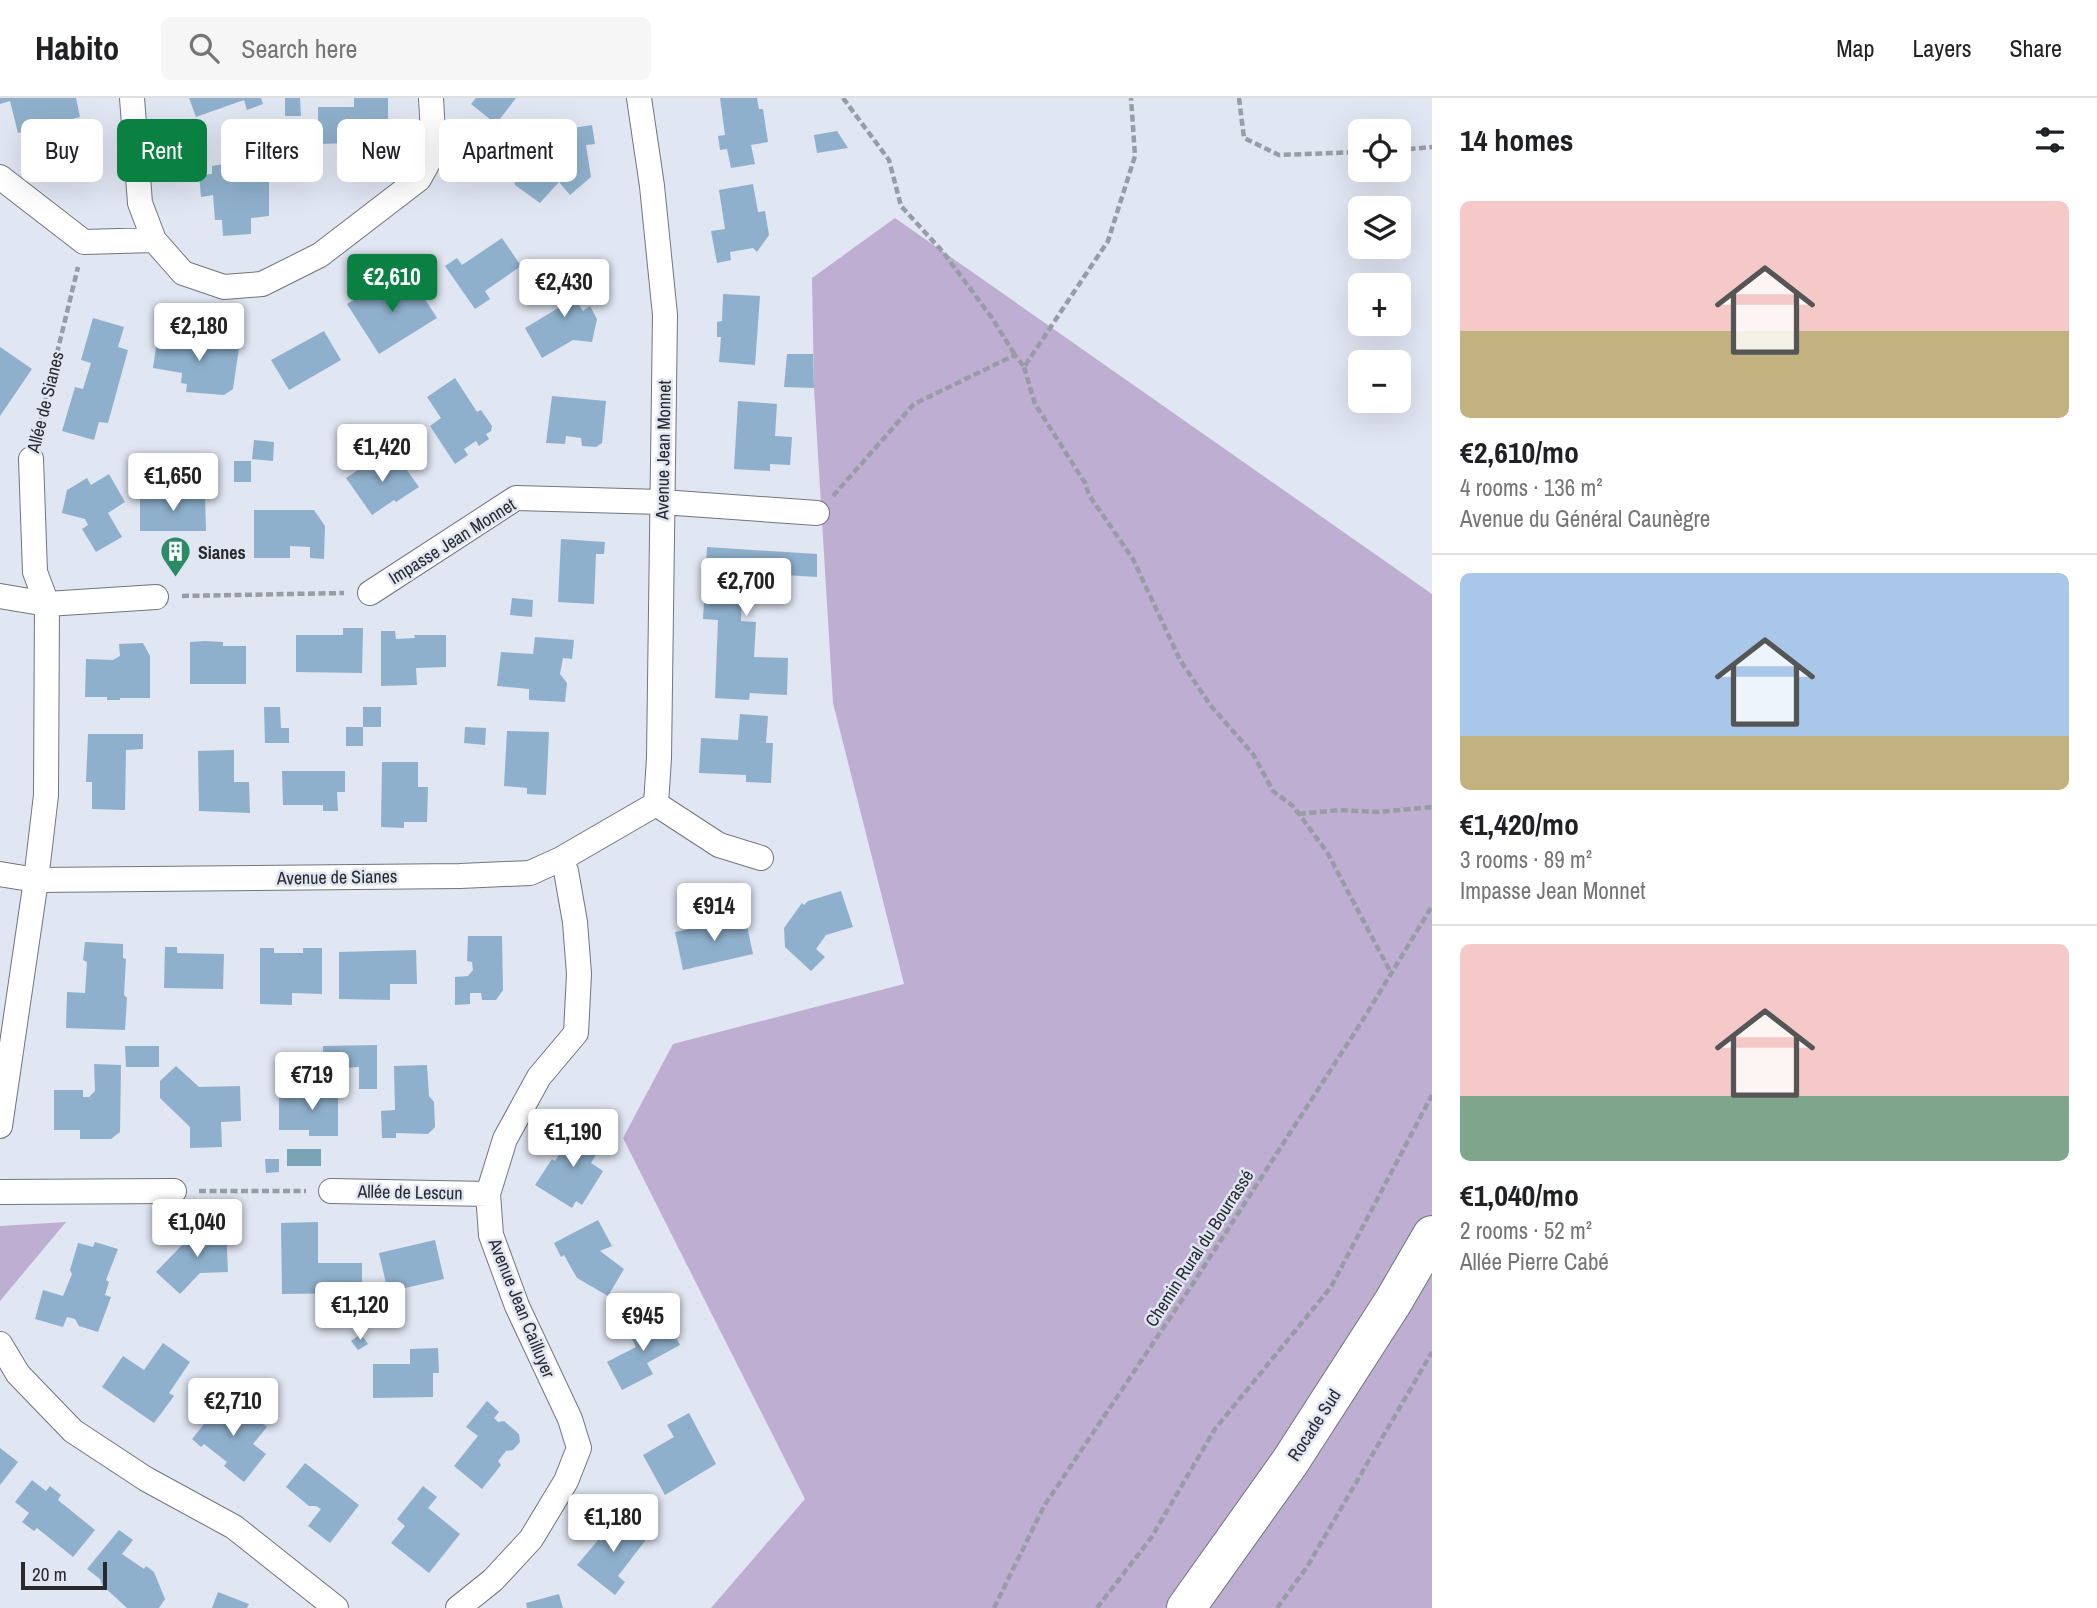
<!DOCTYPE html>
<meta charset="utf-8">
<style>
body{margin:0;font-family:"Archivo Narrow",sans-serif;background:#f6f6f6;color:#202124;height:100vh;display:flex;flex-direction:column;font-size:26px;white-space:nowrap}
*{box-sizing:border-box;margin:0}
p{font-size:23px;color:#757577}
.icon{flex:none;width:38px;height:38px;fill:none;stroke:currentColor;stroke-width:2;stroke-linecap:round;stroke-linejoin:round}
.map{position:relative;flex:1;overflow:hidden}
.drawer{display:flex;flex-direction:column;background:#fff;width:665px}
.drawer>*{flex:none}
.banner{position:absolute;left:21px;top:21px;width:665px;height:63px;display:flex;gap:14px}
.controls{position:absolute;left:1348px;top:21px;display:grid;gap:14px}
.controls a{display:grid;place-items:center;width:63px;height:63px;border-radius:10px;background:#fff;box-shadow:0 7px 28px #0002;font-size:35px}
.scale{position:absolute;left:21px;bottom:18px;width:86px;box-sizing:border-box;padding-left:7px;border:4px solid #282a2f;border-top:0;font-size:19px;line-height:24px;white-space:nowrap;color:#282a2f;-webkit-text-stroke:5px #e0e6f2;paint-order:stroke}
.price{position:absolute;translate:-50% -60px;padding:0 16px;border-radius:7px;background:#fff;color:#222;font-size:23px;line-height:46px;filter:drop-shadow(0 2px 4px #0008)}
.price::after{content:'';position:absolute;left:50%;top:42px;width:21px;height:16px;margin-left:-10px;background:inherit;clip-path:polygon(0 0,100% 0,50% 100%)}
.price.on{background:#0b8043;color:#fff}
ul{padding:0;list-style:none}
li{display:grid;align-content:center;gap:14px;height:371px;padding:0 28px}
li+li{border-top:2px solid #e0e0e0}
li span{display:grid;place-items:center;height:217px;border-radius:10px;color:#555}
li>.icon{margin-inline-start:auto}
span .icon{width:126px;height:126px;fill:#fffc;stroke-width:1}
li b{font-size:30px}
h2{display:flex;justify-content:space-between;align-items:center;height:84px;padding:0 28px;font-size:30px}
.chip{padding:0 24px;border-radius:10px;background:#fff;box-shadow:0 7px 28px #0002;font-size:24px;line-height:63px}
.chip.on{background:#0b8043;color:#fff}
header{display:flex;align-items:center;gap:42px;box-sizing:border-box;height:98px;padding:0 35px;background:#fff;border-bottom:2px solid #e0e0e0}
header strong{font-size:33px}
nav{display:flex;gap:38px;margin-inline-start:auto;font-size:24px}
.search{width:490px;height:63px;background:#f6f6f6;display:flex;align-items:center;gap:18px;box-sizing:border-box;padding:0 24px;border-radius:10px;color:#757577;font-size:26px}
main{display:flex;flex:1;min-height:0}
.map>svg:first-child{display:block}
</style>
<header>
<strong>Habito</strong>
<div class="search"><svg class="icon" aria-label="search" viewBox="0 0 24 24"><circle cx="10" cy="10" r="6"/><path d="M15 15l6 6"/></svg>Search here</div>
<nav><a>Map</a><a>Layers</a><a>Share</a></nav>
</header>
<main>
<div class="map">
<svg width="1432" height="1510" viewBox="0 0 1432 1510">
<rect width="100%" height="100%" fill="#e0e6f2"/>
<!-- green -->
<path fill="#beaed1" d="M66,1124L0,1203V1128Z"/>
<!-- forest -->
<path fill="#beaed2" d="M895,120L1432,496V1510H711L805,1401L623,1040L673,946L904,886L833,605L814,290L812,180Z"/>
<!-- water -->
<path fill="#78a5b6" d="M90,35L95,53L59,62L54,44Z
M287,1051H321V1068H287Z"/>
<!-- building -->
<path fill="#8fb0cc" d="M0,0H76L80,19L18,35L10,3L0,6Z
M189,0H261L263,6L247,12L244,2L196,19Z
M285,0H300L301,18H285Z
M354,0H388V44L318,46V9H354Z
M476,0H516L496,26L471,6Z
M720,0H757L759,11H763L768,44L751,47L755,66L731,70L727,51L720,52L718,38L725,37Z
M592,27L595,46L586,47L591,79L570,97L559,84L540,105L515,87L511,69L520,68L516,39Z
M837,33L848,50L817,55L814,37Z
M224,66L225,79L269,76V118L251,120V136L223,138L222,122H215L213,97L201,99L199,77L212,76V68Z
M753,86L758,114L765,113L769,137L757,154L753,150L730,154L731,162L717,165L711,133L725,131L719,92Z
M502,140L521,168L485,193L490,201L475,211L445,168L457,160L462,167Z
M565,175L574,191L581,186L589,200L579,207L583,213L590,208L597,221L592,244L573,242L542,260L525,230L560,209L547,188Z
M412,181L437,220L379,256L347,206L378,187L385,198Z
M723,196L760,198L755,267L719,264L721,239H717V224L722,223Z
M93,220L124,229L118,249L128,252L108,325L99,324L94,342L62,333L75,289L83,291L91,265L81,262Z
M324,233L341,262L289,292L271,262Z
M158,236L188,240V245L216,249L217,240L240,243L233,291L224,297L186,294L187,286L181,285L182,275L153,270Z
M0,249L32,271L0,318Z
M787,256H813L814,290L784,289Z
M455,280L477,314L481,312L492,328L491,333L486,336L489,341L479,348L476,343L464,351L468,357L455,366L430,328L441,320L427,299Z
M552,298L606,303L602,345L596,349L582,348L581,340L566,338L565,346L546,345Z
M738,303L777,306L775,338L792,339L790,367L770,366V373L734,371Z
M254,342L274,344L273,363L252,361Z
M379,358L386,369L399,361L419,389L396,404L394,402L372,417L346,380Z
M234,363H251V384H234Z
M109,376L125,404L108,415L122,439L96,454L82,431L88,427L85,421L62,415L67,392L87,380L91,387Z
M140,397H205L206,433H140Z
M254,412H314L325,428L324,461L310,460V449L290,448V460H254Z
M561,441L605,444L604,456H596L594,506L558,504Z
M707,449L817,456V479L769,476V490L742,488L741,523L756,524L754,559L788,560L787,597L750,595L749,602L715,600L718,522L703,521Z
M512,500L533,502L532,519L510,517Z
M343,530H363L362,575L296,574V537H343Z
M381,533H395L396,541L415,540L414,537H446V569L416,570L417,587L381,588Z
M535,539L574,542L572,561L563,560L560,576L567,585L565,604L529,602V591L497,588L501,554L533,556Z
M205,543L223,544V548H246V586H190V544Z
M143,545L150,558V600H120V602H107V599H85L86,561L113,562L120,558L119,546Z
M264,609H280L281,630H289V645H265Z
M363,609H381V629H363V648H346V629H363Z
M740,616L768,618L766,645H773L771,685L746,684V677L699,675L701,640L738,642Z
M465,629L486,630L485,647L464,645Z
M507,633L549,634L546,697L527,696V690L504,688Z
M88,636H143V651L126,652L125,712L92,711V684H86Z
M234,652V684H249L250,715L199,713L198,653Z
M382,664H418V689H428L427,724H404V730L381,729Z
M282,673H345V694H337L338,713H323V707H283Z
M841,793L853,829L826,837L816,851L825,859L811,873L785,849L784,830L802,805L804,807L808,803Z
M745,819L753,856L683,872L675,834Z
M468,838H502L503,892L496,902H482L481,895H470V906L455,907V879L468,878L473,872L472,864L467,863Z
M85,844L123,846V860L126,861L124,897L127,900L125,932L66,930L67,894L85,895L87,864L83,862Z
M165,849H177V855L224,856L223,891L164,890Z
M260,850H274V855H303V850H322V896L292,895V907L260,906Z
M416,852L417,886H390V902L339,901V854Z
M377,947V991H359V969L344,970V964H323V948Z
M125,948H159V969H126Z
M94,966L121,967L120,1034L111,1041H80V1032H54V992H83V999H89L95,993Z
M427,967L429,998L434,1004L435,1029L428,1036L396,1035V1040H382L381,1013L395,1012L394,968Z
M176,968L199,989L240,988L241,1023L221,1024L222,1049L190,1050V1029L160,1000V983Z
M338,986V1038H309V1032H279V1000L309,999L310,987Z
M578,1026L605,1042L591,1065L603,1073L582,1107L576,1103L572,1110L535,1087L552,1061L555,1063Z
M265,1061H279V1074L266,1075Z
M598,1122L612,1148L600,1153L624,1171L608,1198L577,1180L564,1157L561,1159L554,1145Z
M318,1124V1165H362V1195L282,1196L281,1125Z
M204,1128L226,1129L228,1174L200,1175L180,1196L156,1174L186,1143L204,1142Z
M435,1142L444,1181L388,1194L379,1155Z
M95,1144L118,1151L106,1182L109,1184L105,1197L111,1199L98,1234L79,1228L75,1221L67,1219L63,1229L35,1221L43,1192L63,1198L72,1176L70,1172L78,1145L93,1149Z
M666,1219L680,1247L647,1265L653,1276L622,1292L607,1264L636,1249L630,1237Z
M361,1236L368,1246L358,1252L351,1243Z
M163,1245L190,1264L169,1295L174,1298L154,1325L102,1289L123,1258L144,1272Z
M438,1250L439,1275H433V1299L373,1300V1266H410V1251Z
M227,1297L267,1329L253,1346L266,1356L244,1384L224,1368L227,1364L204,1346L201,1349L192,1341Z
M487,1303L499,1314L494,1320L498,1324L504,1323L519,1336L520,1344L513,1352L506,1353L498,1363L501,1367L482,1391L454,1368L478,1338L466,1329Z
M689,1315L716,1366L665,1397L643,1357L674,1339L667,1327Z
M0,1350L18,1364L0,1387Z
M305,1365L359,1407L330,1445L308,1428L321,1411L316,1408H309L286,1389Z
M32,1382L46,1393L50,1388L61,1397L58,1402L95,1432L73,1459L37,1430L34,1433L22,1424L29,1415L15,1404Z
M423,1388L437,1399L428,1410L460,1436L429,1475L391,1445L405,1428L397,1421Z
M618,1416L648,1439L618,1478L625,1484L615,1497L577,1467L599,1441L601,1443Z
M119,1432L133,1442L122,1456L144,1471L146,1468L154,1474L165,1501L159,1510H127L102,1487L100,1481L87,1471Z
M218,1494L249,1506L247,1510H212Z
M559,1496L563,1510H527L526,1505Z"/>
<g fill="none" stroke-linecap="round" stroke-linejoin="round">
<defs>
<path id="minor" d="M132,0L140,105L154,142L183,175L224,189L262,186L320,157L419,81L434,54L431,0
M639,0L652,88L665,217L659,660L656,706
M0,79L84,144L154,142
M370,495L516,400L662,404L817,415
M0,498L47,506L156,499
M656,706L719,747L761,760
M0,776L36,782L460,778L530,775L561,761L656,706
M0,1028L36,782L46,697L47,506L35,474L31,361
M331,1093L488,1096
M0,1094L174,1093
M0,1246L18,1276L73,1333L146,1381L234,1429L336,1510
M458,1510L493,1482L531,1441L566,1383L579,1350L570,1321L517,1208L491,1137L488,1096L505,1041L539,979L576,935L579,876L575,824L566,773L561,761"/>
<path id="primary" d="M1186,1510L1290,1364L1393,1204L1432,1137"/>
</defs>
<!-- minor casing -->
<use href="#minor" stroke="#707580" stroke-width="26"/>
<!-- primary casing -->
<use href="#primary" stroke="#707580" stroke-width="40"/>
<!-- path -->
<path stroke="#989ca5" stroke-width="4.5" stroke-dasharray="7 3.5" stroke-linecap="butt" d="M843,0L889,62L901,108L943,154L992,220L1015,257
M1239,0L1244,40L1279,57L1360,54
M1398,52L1432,49
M1024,269L1035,306L1085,385L1089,397L1133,461L1180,562L1211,608L1253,656L1273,693L1293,708L1327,754L1391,875
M37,337L78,169
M833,398L914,306L1015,257L1024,269L1108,143L1135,58L1131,0
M182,498L344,495
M1299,716L1339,712L1378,714L1432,709
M199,1093H306
M994,1510L1044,1408L1192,1187L1366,917L1432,808
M1097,1510L1151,1440L1215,1331L1331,1189L1432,997
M1277,1510L1307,1469L1432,1254"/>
<!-- minor -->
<use href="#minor" stroke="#fff" stroke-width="24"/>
<!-- primary -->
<use href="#primary" stroke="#fff" stroke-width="38"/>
</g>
<!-- icons -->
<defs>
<symbol id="building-pin" viewBox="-11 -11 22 30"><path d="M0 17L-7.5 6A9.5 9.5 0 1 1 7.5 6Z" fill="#2b8b64" stroke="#e0e6f2"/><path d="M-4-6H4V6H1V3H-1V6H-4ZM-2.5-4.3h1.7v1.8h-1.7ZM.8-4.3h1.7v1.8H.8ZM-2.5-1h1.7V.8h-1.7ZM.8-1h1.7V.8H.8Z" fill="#fff"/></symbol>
</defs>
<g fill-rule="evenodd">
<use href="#building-pin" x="158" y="436" width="35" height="47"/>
</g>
<g text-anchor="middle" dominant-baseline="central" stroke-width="5" stroke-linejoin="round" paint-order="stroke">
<!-- street labels -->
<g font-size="18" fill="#282a2f" stroke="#e0e6f2">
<text transform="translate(45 304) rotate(-76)">Allée de Sianes</text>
<text transform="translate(663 352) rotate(-89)">Avenue Jean Monnet</text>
<text transform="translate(452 443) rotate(-32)">Impasse Jean Monnet</text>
<text transform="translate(337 779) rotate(-1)">Avenue de Sianes</text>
<text transform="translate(410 1094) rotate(1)">Allée de Lescun</text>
<text transform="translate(1199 1150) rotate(-57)">Chemin Rural du Bourrassé</text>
<text transform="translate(522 1210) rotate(68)">Avenue Jean Cailluyer</text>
<text transform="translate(1314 1327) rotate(-57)">Rocade Sud</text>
</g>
<!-- poi labels -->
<g font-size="18" font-weight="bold" fill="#282a2f" stroke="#e0e6f2" text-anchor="start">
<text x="198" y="454">Sianes</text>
</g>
</g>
</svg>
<div class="controls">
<a><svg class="icon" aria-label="locate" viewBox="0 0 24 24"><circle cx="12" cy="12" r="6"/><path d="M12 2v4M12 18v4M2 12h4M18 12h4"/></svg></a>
<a><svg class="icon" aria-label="layers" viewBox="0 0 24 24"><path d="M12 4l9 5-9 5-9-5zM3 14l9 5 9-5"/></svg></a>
<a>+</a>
<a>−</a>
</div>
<div class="scale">20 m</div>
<b class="price on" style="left:392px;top:216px">€2,610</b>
<b class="price" style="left:564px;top:221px">€2,430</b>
<b class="price" style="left:199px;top:265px">€2,180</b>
<b class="price" style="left:382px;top:386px">€1,420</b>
<b class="price" style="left:173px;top:415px">€1,650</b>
<b class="price" style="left:746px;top:520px">€2,700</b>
<b class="price" style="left:714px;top:845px">€914</b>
<b class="price" style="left:312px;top:1014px">€719</b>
<b class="price" style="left:573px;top:1071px">€1,190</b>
<b class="price" style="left:197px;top:1161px">€1,040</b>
<b class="price" style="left:360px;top:1244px">€1,120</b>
<b class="price" style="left:643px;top:1255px">€945</b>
<b class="price" style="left:233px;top:1340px">€2,710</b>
<b class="price" style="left:613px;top:1456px">€1,180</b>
<div class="banner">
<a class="chip">Buy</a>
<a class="chip on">Rent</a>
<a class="chip">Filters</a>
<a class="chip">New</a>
<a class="chip">Apartment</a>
</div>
</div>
<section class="drawer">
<h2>14 homes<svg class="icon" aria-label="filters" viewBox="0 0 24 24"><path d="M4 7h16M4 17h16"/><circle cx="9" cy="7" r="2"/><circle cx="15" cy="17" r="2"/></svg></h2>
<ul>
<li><span style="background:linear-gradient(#f6c9c9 60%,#c2b280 0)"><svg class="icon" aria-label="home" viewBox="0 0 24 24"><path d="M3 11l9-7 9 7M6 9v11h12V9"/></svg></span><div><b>€2,610/mo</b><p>4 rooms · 136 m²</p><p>Avenue du Général Caunègre</p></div></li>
<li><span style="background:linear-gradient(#a9c7e8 75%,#c2b280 0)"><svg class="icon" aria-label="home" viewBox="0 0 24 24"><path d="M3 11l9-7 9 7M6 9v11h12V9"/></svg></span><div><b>€1,420/mo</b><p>3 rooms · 89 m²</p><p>Impasse Jean Monnet</p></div></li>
<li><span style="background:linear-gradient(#f6c9c9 70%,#7fa58c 0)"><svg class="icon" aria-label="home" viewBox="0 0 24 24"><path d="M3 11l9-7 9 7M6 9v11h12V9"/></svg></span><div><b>€1,040/mo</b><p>2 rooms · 52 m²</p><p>Allée Pierre Cabé</p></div></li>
</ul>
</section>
</main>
